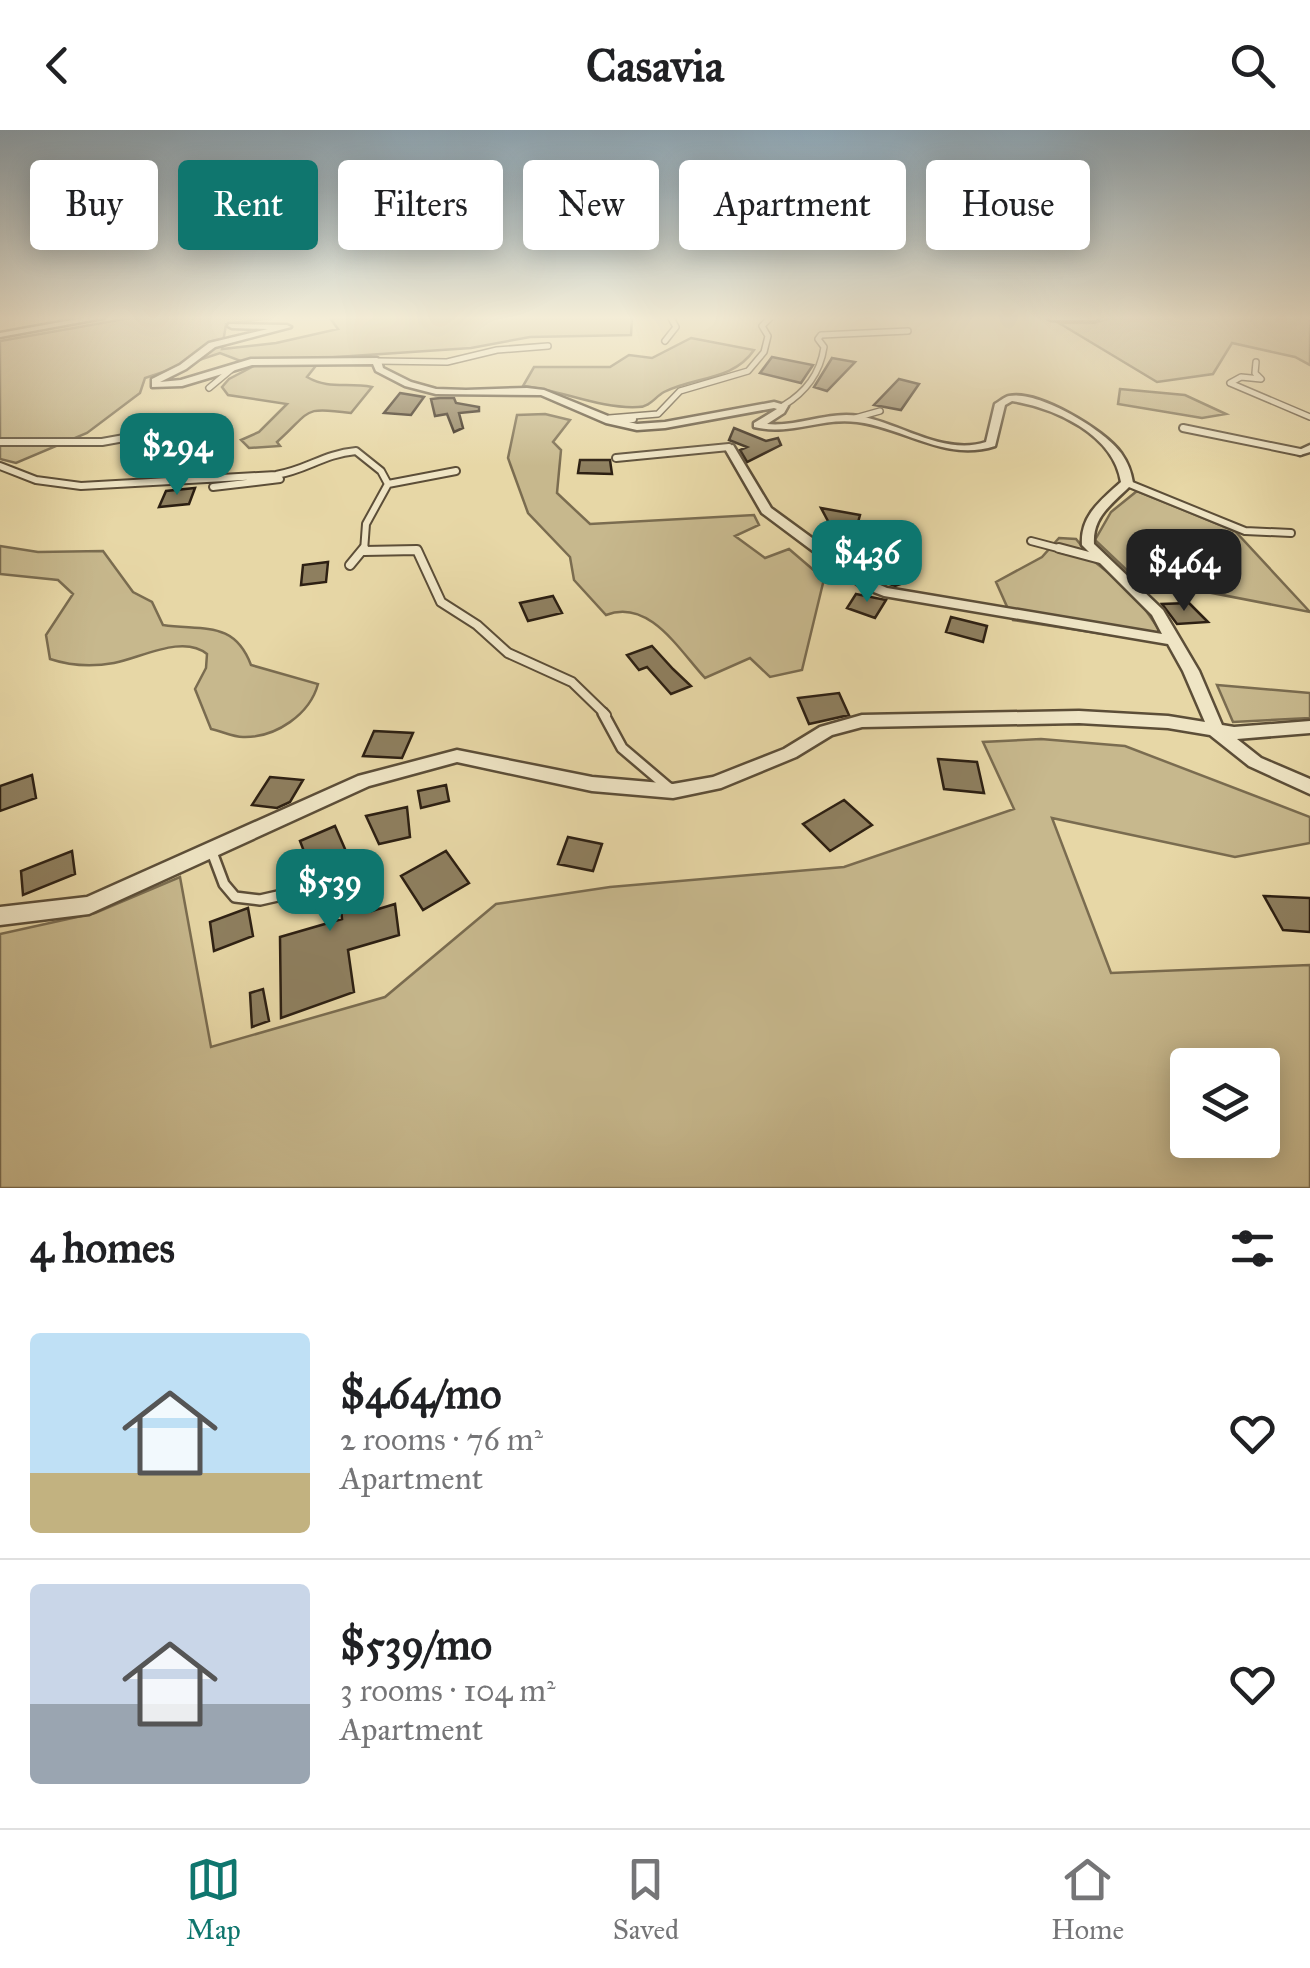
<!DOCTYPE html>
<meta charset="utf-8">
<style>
body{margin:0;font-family:"IM FELL Great Primer",serif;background:#f6f6f6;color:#202124;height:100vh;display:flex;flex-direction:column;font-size:38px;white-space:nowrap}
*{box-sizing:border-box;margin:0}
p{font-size:32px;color:#757577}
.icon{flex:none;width:55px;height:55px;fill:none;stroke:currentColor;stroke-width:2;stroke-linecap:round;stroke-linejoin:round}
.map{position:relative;height:1058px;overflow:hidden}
.drawer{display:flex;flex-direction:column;background:#fff;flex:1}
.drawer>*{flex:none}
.hud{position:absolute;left:30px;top:30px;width:1250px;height:90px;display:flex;gap:20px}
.buttons{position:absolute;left:1170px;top:918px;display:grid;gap:20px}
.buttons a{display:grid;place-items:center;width:110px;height:110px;border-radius:10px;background:#fff;box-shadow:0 5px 25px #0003;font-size:50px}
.price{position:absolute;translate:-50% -85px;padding:0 22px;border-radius:20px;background:#0f766e;color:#fff;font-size:32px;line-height:65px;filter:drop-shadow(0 2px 5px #0008)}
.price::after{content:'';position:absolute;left:50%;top:60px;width:30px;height:22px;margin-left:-15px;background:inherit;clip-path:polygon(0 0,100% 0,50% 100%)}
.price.current{background:#222;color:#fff}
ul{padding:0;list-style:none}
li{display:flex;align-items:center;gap:30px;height:250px;padding:0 30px}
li+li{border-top:2px solid #e0e0e0}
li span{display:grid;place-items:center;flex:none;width:280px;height:200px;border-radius:10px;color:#555}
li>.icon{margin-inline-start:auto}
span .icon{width:120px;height:120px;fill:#fffc;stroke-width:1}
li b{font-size:42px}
h2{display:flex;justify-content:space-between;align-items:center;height:120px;padding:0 30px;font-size:42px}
.tag{padding:0 35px;border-radius:10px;background:#fff;box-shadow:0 5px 25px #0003;font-size:35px;line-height:90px}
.tag.current{background:#0f766e;color:#fff}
header{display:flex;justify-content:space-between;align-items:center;height:130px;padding:0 30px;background:#fff;font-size:45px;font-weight:700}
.menu{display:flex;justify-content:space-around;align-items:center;height:140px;border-top:2px solid #e0e0e0;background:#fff;font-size:28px;color:#757577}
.menu a{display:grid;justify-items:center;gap:5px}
.menu .current{color:#0f766e}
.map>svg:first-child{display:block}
</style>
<header><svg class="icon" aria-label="back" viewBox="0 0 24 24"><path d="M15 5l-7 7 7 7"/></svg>Casavia<svg class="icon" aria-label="search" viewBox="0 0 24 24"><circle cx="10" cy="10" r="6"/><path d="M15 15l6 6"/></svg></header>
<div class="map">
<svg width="1310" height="1058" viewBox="0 0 1310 1058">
<rect width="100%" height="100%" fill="#e7d7a6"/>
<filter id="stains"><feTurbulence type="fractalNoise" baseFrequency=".002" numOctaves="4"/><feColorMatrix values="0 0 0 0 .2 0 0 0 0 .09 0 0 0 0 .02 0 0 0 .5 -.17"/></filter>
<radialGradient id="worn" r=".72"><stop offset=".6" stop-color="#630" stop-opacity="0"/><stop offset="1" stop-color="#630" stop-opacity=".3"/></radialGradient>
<!-- green -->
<path fill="#c7b88d" stroke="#7a6c50" stroke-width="2.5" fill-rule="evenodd" d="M130,188H270L226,194L222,219L276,213L338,199L330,188H632L631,205L530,207L471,218L322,228L307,247C329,260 347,252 372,257L351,283C301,276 312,281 277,312L280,316L249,318L241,310L259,302L287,274L228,265L222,257L229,249L254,236L220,223L145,248L140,263L87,303L16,333L0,329V211Z
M1110,188H1310V235L1295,227L1232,213L1213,244L1157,252L1059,193H1094Z
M691,208L754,220C733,251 695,246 664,262C655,267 650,277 638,277C599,279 562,260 523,256L534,237H610L629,225L652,228Z
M1120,259L1185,265L1226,284L1202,288L1118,274Z
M545,284L570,290L553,312L561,320L557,363L590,394L754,385L759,395L735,406L765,428L789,419L824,449L802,540L770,547L750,528L705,548C679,520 649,468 606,485L574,450L570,427L528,383L508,328L517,285Z
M1137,361L1235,401L1310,482L1135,448L1095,410L1111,382Z
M1059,408L1076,409L1095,432L1134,463L1169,514L1013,490L996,452L1042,427Z
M0,416L38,422L103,421L133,462L152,472L163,495C203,501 234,490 251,535L318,554C310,584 276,608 243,607C233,607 221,601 211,599L195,559L206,538L207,524C183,504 141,528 114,533C92,537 71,536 50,529L46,505L73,464L58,450L0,444Z
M1217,555L1310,563V588L1233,592Z
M1041,609L1125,616L1310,687V713L1235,727L1052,688L1111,843L1310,835V1058H0V804L95,783L180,747L211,917L385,867L496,774L610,757L844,737L1014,679L983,612ZM1188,935H1262V1010H1188Z"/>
<!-- building -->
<path fill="#8e7f5f" stroke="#2d2013" stroke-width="2.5" d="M772,227L813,235L801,253L760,243Z
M832,228L855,232L827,261L814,257Z
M899,249L919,254L901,280L874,275Z
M400,263L424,267L411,285L384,283Z
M440,268H454L456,273L479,277V281L459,283L463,298L454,302L447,284L435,286L431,269Z
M734,298L766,311L778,308L781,315L747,332L740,320L747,317L729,310Z
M580,330H610L612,344L578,343Z
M195,358L189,374L159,377L166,361Z
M821,378L860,385L857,396L870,419L844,421Z
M328,432L326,452L301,455L303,435Z
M869,432L901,434L904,453L895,456L873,448Z
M856,464L886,470L875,488L847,478Z
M553,466L562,483L528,491L520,473Z
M1189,473L1208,492L1177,494L1162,474Z
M951,487L987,496L983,512L946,502Z
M652,516L673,539L691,556L671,564L647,537L639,540L627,525Z
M839,563L849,585L809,594L798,568Z
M374,601L413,603L402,628L363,626Z
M938,629L977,632L984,663L944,659Z
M32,645L36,668L0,681V656Z
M270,647L303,650L290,672L277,678L252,675Z
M446,655L449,671L421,678L418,661Z
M844,670L872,695L830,721L803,694Z
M407,677L410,707L379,714L366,686Z
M335,696L372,781L395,774L399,805L348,820L354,862L281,888L280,807L342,789L337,734L313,745L300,711Z
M568,707L602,714L593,741L558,734Z
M72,721L75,744L23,765L21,741Z
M446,721L469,753L423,780L401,746Z
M1264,766L1310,768V802L1283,800Z
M248,778L253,806L214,821L210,792Z
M263,859L269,891L252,897L250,863Z"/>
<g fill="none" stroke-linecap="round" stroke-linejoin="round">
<defs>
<path id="service-far3" d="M665,211L676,197L671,188
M377,231L447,232L497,220L548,216
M1256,232L1255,243L1261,249L1241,247L1230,253L1310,287
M209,258L233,238
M783,276C806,262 820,244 824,217L818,209L821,205L908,201
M609,288L658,284L680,261L748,241L764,222L768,206L762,196L770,188
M855,288L880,281"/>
<path id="service-far2" d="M620,289H633
M1183,298L1300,322
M0,312H102L202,294
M616,328L729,317
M0,336L36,350L81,356L276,345C307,340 323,324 356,321L381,341L388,354L366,394L364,421
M1127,353L1245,401L1291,403
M388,354L456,341
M213,357L280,349
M1031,411L1069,421
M375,421H417"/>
<path id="service-far1" d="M1059,418L1104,430
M364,421L417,420L441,472L477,495L508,523L572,552L606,585
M350,435L364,418"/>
<path id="service" d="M603,583L622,618L669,658
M212,722L224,754L235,767L260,770L313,758"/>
<path id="minor" d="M83,188H103L0,207V203Z
M1047,188H1099L1095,190H1051Z
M229,194L287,195L291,197L215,217L186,239L160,252L181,250L251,229L377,228L381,231L383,238L411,252L436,259L466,260L527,258L544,260L613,288L637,294L665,292L774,272L788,276L784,283L767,294C798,297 828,281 859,286C900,293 944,326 986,312L995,274C999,272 1004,267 1009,266C1038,260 1105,300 1121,323C1128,333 1131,341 1133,353C1115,372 1092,385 1094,414L1163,480L1199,541L1222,595L1234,597L1310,591V603L1237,609L1261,628L1310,649V664L1249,636L1210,605L1168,598L1079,593L862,597L832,605L796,627L721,658L673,668L592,661L457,632L369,656L89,784L0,795V777L87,767L358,646L457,620L592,647L673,654L713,647L784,619L820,597L862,585L1079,581L1168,586L1205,592L1183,541L1168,514L884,466L861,457L762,383L724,317L733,315L771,378L871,451L887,458L1162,504L1152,485L1082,415C1080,386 1101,370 1121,352C1114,305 1056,278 1012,271L1005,275L995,316C945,332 905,298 857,292C822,287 790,306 754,297V293L777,279L774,278L665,298L637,300L606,293L541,265L436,264L405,256L376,241L373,234L252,235L182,256L152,257V249L180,235L209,213L268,199L232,198L228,196Z
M1310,315V322L1300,325L1295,322Z"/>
</defs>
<!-- service-far3 casing -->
<use href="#service-far3" stroke="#5c4e38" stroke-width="8"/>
<!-- service-far2 casing -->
<use href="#service-far2" stroke="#5c4e38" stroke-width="10"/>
<!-- service-far1 casing -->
<use href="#service-far1" stroke="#5c4e38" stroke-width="12"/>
<!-- service casing -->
<use href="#service" stroke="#5c4e38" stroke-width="14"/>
<!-- minor casing -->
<use href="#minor" stroke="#5c4e38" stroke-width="5"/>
<!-- service-far3 -->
<use href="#service-far3" stroke="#efe5c5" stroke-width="5"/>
<!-- service-far2 -->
<use href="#service-far2" stroke="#efe5c5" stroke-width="6"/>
<!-- service-far1 -->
<use href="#service-far1" stroke="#efe5c5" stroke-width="8"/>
<!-- service -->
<use href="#service" stroke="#efe5c5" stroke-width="9"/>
<!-- minor -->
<use href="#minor" fill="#efe5c5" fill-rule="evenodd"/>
</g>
<!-- sky -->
<linearGradient id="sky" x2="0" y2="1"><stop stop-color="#8ea9ba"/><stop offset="0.56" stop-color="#f4edd7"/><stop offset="1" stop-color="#f4edd7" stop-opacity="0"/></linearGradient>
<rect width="1310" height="336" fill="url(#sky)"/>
<rect width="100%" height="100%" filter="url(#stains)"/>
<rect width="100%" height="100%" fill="url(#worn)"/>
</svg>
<div class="buttons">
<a><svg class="icon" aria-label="layers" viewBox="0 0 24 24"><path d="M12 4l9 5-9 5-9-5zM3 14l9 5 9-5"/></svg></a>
</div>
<b class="price" style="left:177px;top:368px">$294</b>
<b class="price" style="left:867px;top:475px">$436</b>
<b class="price current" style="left:1184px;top:484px">$464</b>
<b class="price" style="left:330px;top:804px">$539</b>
<div class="hud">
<a class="tag">Buy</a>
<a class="tag current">Rent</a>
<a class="tag">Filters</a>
<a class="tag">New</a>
<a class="tag">Apartment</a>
<a class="tag">House</a>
</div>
</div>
<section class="drawer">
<h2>4 homes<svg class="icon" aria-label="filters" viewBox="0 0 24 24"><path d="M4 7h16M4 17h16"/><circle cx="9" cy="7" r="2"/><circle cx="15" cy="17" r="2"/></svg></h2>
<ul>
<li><span style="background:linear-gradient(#bfe0f5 70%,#c2b280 0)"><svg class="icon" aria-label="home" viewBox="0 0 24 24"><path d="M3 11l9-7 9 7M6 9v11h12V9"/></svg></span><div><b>$464/mo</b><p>2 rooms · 76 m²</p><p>Apartment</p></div><svg class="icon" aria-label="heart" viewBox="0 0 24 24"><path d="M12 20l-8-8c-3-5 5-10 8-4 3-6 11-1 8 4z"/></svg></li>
<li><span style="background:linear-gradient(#c9d6e8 60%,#9aa5b1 0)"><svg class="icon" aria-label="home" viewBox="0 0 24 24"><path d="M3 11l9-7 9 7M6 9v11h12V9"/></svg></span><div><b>$539/mo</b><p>3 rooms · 104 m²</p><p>Apartment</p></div><svg class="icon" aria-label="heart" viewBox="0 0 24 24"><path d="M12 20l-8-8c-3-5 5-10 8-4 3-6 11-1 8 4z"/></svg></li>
</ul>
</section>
<nav class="menu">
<a class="current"><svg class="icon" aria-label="map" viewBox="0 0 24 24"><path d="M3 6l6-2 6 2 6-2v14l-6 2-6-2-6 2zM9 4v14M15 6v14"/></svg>Map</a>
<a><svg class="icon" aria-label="saved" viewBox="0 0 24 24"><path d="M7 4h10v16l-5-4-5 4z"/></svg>Saved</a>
<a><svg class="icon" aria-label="home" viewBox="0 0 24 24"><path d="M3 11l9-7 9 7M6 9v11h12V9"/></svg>Home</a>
</nav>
